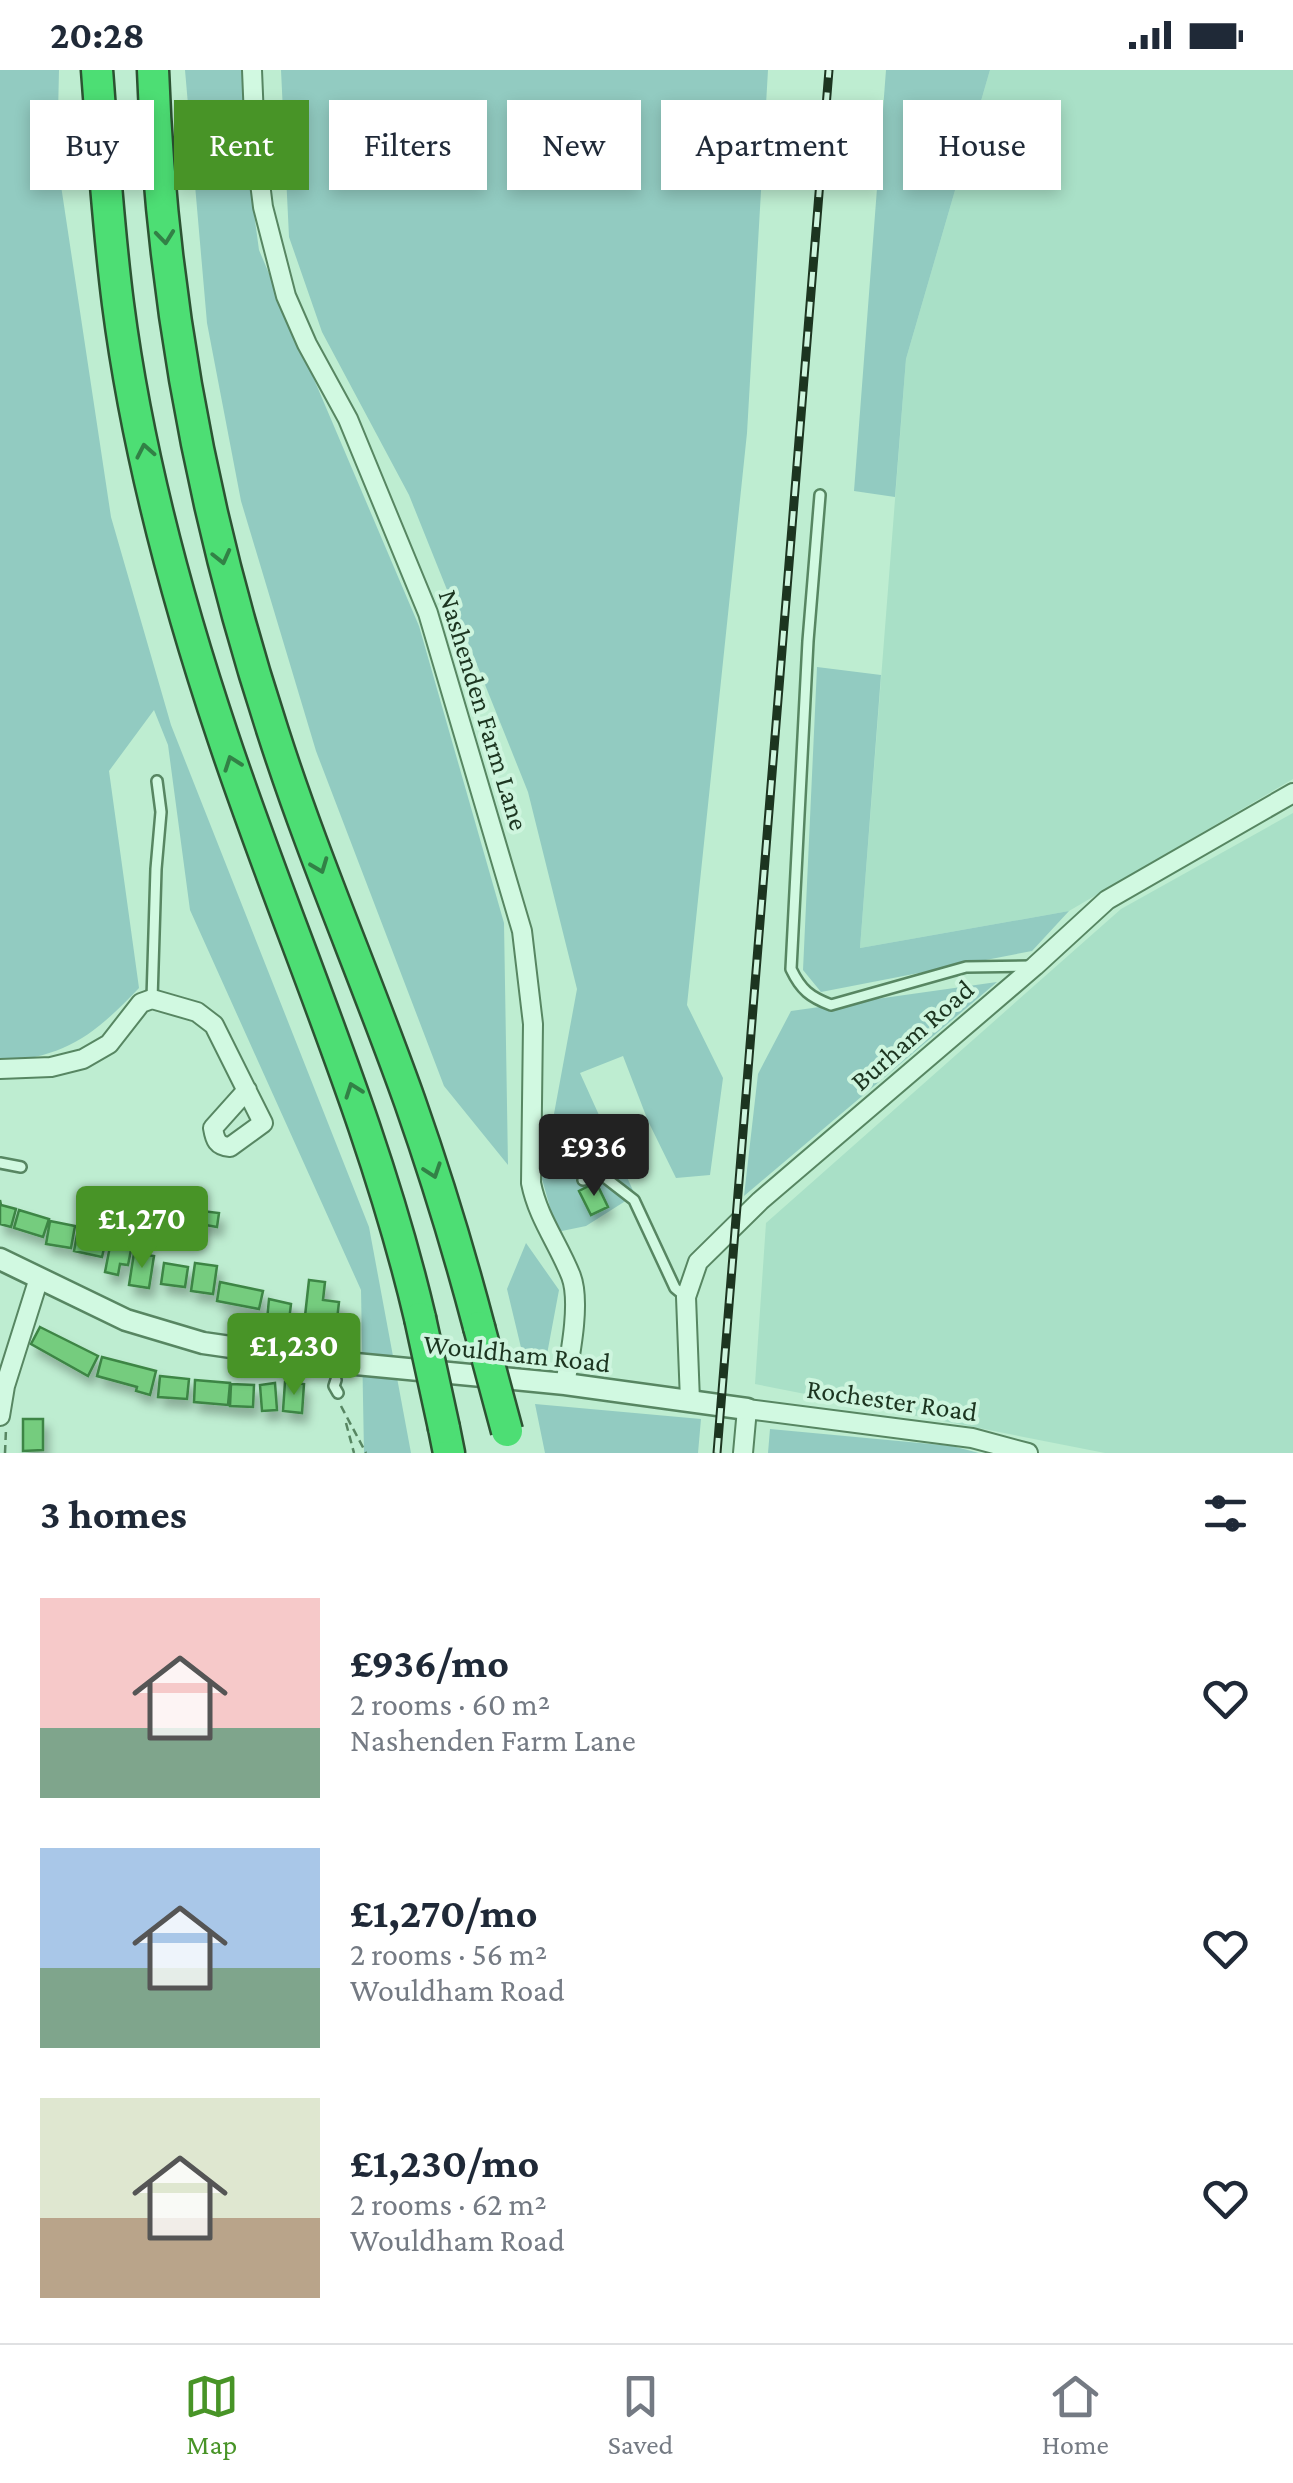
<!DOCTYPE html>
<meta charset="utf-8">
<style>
body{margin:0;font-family:"Crimson Pro",serif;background:#f6f6f7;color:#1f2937;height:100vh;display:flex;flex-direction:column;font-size:38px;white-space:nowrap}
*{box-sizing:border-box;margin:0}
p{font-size:32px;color:#747a83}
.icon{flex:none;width:55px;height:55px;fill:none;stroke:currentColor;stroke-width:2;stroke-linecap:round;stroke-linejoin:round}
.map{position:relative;height:1383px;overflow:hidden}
.details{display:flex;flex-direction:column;background:#fff;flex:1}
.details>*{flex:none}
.guide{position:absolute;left:30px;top:30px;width:1235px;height:90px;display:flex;gap:20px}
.price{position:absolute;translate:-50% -85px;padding:0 22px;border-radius:10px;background:#489427;color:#fff;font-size:32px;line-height:65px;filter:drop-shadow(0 2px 5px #0008)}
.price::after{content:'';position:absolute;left:50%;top:60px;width:30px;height:22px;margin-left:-15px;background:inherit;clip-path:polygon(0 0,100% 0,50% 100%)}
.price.active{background:#222;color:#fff}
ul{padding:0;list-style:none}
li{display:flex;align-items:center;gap:30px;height:250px;padding:0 40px}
li span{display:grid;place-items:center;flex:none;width:280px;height:200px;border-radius:0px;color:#555}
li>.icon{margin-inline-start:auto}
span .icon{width:120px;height:120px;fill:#fffc;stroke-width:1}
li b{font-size:42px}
h2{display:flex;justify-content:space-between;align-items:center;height:120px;padding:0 40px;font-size:42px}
.chip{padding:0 35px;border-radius:0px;background:#fff;box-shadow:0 5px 15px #0003;font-size:35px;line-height:90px}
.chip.active{background:#489427;color:#fff}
.status{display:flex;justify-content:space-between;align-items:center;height:70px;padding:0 50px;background:#fff;direction:ltr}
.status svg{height:28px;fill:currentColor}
.tab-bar{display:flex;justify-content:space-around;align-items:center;height:140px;border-top:2px solid #e0e1e3;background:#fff;font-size:28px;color:#747a83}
.tab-bar a{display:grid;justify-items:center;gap:5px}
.tab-bar .active{color:#489427}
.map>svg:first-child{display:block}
</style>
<div class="status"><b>20:28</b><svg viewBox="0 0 49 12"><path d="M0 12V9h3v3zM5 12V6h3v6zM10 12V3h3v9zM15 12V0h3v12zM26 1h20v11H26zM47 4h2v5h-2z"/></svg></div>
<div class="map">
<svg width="1293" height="1383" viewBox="0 0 1293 1383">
<defs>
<filter id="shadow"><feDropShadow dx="5" dy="9" stdDeviation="5" flood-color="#0004"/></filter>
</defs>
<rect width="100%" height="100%" fill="#beedd1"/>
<!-- farmland -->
<path fill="#a9e0c7" d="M990,0H1293V709L1069,841L860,878L906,289Z
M1293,743V1383H1105L755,1314L766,1153L1121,839Z"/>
<!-- green -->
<path fill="#92cbc1" d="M0,0H59L57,89L111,447L171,655L369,1157L411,1383H364L361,1220L190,840L168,675L154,640L109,701L139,918C95,964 66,988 0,991Z
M185,0H242L248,99L259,180L419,556L504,853L508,1095L444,1016L316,681L241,431L207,253Z
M281,0H768L747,363L687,935L723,1008L710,1105L676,1108L648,1051L623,986L580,1003L635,1125L586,1156L557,1162L542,1109L577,919L528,722L409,425L322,262L289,167Z
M886,0H990L906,289L895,427L854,421Z
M817,597L881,605L860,878L1069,841L1032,881L821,922L803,900Z
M997,912L744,1126L758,1004L791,941Z
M526,1173L559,1220L545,1295L523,1286L507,1219Z
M535,1334L701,1349L698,1383H545Z
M770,1359L952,1376L979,1383H768Z"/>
<!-- building -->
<path fill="#74cc7e" stroke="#3d8544" stroke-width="2.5" filter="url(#shadow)" d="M596,1112L608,1137L591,1145L579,1121Z
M0,1130L1,1135L16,1139L11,1157L0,1154Z
M19,1140L49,1149L43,1167L14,1158Z
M202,1141L219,1143L217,1157L200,1154Z
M50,1151L75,1156L71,1178L46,1174Z
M78,1160L107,1166L102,1187L74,1181Z
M111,1171L132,1175L128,1195L120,1194L118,1205L105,1202Z
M134,1183L154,1186L149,1218L129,1215Z
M164,1193L188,1197L185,1217L161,1214Z
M195,1193L217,1196L213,1224L191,1221Z
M309,1210L325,1212L323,1230L339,1232L337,1250L305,1246Z
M220,1212L263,1221L259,1239L217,1231Z
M269,1229L291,1234L289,1251L267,1250Z
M40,1257L98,1286L88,1306L31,1274Z
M102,1287L156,1301L150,1325L136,1321L137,1317L97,1306Z
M160,1306L189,1309L187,1329L158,1327Z
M195,1310L230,1313L228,1335L194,1332Z
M285,1312L304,1314L302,1343L283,1341Z
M275,1313L277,1340L262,1341L260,1315Z
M231,1314L254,1315L253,1337L230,1336Z
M23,1349H43V1380L23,1381Z"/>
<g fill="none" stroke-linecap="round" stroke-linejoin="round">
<defs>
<path id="service" d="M820,425L808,571L791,899C801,920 810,927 831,935L966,897L1032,896
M152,929L156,799L161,742L157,711
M0,1093L21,1097
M583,1110L603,1106L634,1130L675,1218L686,1227
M336,1310L334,1316L338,1323"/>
<path id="minor" d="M252,0L255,73L263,137L286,226L307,274L348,349L428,543L522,861L533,954L531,1113C538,1148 558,1173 571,1206C581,1232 570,1286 565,1314
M0,999L51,997L83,989L109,974L141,933L152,929L197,942L214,955L263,1053L230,1077C217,1076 215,1070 213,1058L247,1020
M690,1331L686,1227L698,1192L760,1131L1035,896L1107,830L1293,723
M0,1346L5,1316L39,1208
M743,1383L747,1339L972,1368L1028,1383"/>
<path id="tertiary" d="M0,1189L126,1250L203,1273L335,1292L565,1314L747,1339"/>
<path id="motorway" d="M97,0C103,78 108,156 118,234C137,381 176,527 223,667C288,862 373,1048 420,1248
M153,0C161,225 203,448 273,662C313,787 366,908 410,1032C436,1106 459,1181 479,1257
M444,1358L449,1383"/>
</defs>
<!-- service casing -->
<use href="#service" stroke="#578662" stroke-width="14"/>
<!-- minor casing -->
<use href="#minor" stroke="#578662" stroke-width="22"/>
<!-- tertiary casing -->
<use href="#tertiary" stroke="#578662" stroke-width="25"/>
<!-- motorway casing -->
<use href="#motorway" stroke="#2c5332" stroke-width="35"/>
<!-- path -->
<path stroke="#578662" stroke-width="2.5" stroke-dasharray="8 5" stroke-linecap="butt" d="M341,1336L366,1383
M346,1353L354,1383
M5,1383L6,1359"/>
<!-- service -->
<use href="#service" stroke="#d1f9e1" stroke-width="9"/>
<!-- minor -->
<use href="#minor" stroke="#d1f9e1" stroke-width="18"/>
<!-- tertiary -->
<use href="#tertiary" stroke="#d1f9e1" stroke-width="20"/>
<!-- motorway -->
<use href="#motorway" stroke="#4dde74" stroke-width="30"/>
<defs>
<path id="rail" d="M717,1383L829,0"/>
</defs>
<!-- rail casing -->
<use href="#rail" stroke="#1c3520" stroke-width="9"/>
<!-- rail -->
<use href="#rail" stroke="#cef5de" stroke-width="5" stroke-dasharray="15" stroke-linecap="butt"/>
<defs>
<path id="motorway-bridge" d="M420,1248L444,1358
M479,1257L507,1361"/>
</defs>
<!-- motorway-bridge casing -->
<use href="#motorway-bridge" stroke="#2c5332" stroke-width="35" stroke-linecap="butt"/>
<!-- motorway-bridge -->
<use href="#motorway-bridge" stroke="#4dde74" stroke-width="30"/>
</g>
<!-- one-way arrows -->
<defs><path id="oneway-chevron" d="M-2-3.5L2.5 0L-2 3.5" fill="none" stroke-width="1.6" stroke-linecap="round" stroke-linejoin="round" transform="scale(2.5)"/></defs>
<g stroke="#328146">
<use href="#oneway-chevron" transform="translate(165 167) rotate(84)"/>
<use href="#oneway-chevron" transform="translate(145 381) rotate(-101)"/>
<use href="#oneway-chevron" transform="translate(222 487) rotate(76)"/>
<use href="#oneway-chevron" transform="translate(232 693) rotate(-110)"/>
<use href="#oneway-chevron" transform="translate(320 796) rotate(69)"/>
<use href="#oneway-chevron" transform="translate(353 1020) rotate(-110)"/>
<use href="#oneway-chevron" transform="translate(433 1101) rotate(71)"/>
</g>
<g text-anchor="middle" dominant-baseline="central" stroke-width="8" stroke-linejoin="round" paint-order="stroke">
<!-- street labels -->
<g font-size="28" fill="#1c3520" stroke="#cef5de">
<text transform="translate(484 640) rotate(73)">Nashenden Farm Lane</text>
<text transform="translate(912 965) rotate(-41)">Burham Road</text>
<text transform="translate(517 1283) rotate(6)">Wouldham Road</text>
<text transform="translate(892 1330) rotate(8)">Rochester Road</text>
</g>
</g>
</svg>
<b class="price active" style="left:594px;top:1129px">£936</b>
<b class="price" style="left:142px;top:1201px">£1,270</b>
<b class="price" style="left:294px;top:1328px">£1,230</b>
<div class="guide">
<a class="chip">Buy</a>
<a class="chip active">Rent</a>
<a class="chip">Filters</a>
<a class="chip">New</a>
<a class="chip">Apartment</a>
<a class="chip">House</a>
</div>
</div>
<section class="details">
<h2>3 homes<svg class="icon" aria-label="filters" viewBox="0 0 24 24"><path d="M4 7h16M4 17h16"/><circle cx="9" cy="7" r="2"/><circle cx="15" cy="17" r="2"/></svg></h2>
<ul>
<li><span style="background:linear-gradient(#f6c9c9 65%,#7fa58c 0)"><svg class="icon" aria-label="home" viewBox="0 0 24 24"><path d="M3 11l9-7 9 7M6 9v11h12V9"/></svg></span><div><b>£936/mo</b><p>2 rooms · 60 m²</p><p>Nashenden Farm Lane</p></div><svg class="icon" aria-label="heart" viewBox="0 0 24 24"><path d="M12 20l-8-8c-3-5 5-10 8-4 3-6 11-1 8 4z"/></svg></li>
<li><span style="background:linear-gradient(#a9c7e8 60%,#7fa58c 0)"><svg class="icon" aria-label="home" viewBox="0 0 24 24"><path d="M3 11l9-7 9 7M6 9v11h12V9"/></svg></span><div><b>£1,270/mo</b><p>2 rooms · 56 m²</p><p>Wouldham Road</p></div><svg class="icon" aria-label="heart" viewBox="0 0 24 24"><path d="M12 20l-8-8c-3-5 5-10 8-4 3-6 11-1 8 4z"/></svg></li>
<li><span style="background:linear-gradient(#dfe7d0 60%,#b9a48a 0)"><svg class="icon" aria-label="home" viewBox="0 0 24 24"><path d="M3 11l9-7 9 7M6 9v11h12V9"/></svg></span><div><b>£1,230/mo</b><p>2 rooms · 62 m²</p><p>Wouldham Road</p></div><svg class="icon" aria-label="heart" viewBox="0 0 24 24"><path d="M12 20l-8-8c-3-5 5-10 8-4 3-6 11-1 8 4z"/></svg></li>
</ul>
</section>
<nav class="tab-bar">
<a class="active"><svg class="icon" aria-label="map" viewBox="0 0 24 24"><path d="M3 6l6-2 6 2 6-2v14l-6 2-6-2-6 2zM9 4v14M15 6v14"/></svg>Map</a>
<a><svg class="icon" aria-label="saved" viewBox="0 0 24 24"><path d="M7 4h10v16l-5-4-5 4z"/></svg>Saved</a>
<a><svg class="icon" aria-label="home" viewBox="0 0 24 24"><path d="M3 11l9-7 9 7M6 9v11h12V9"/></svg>Home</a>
</nav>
